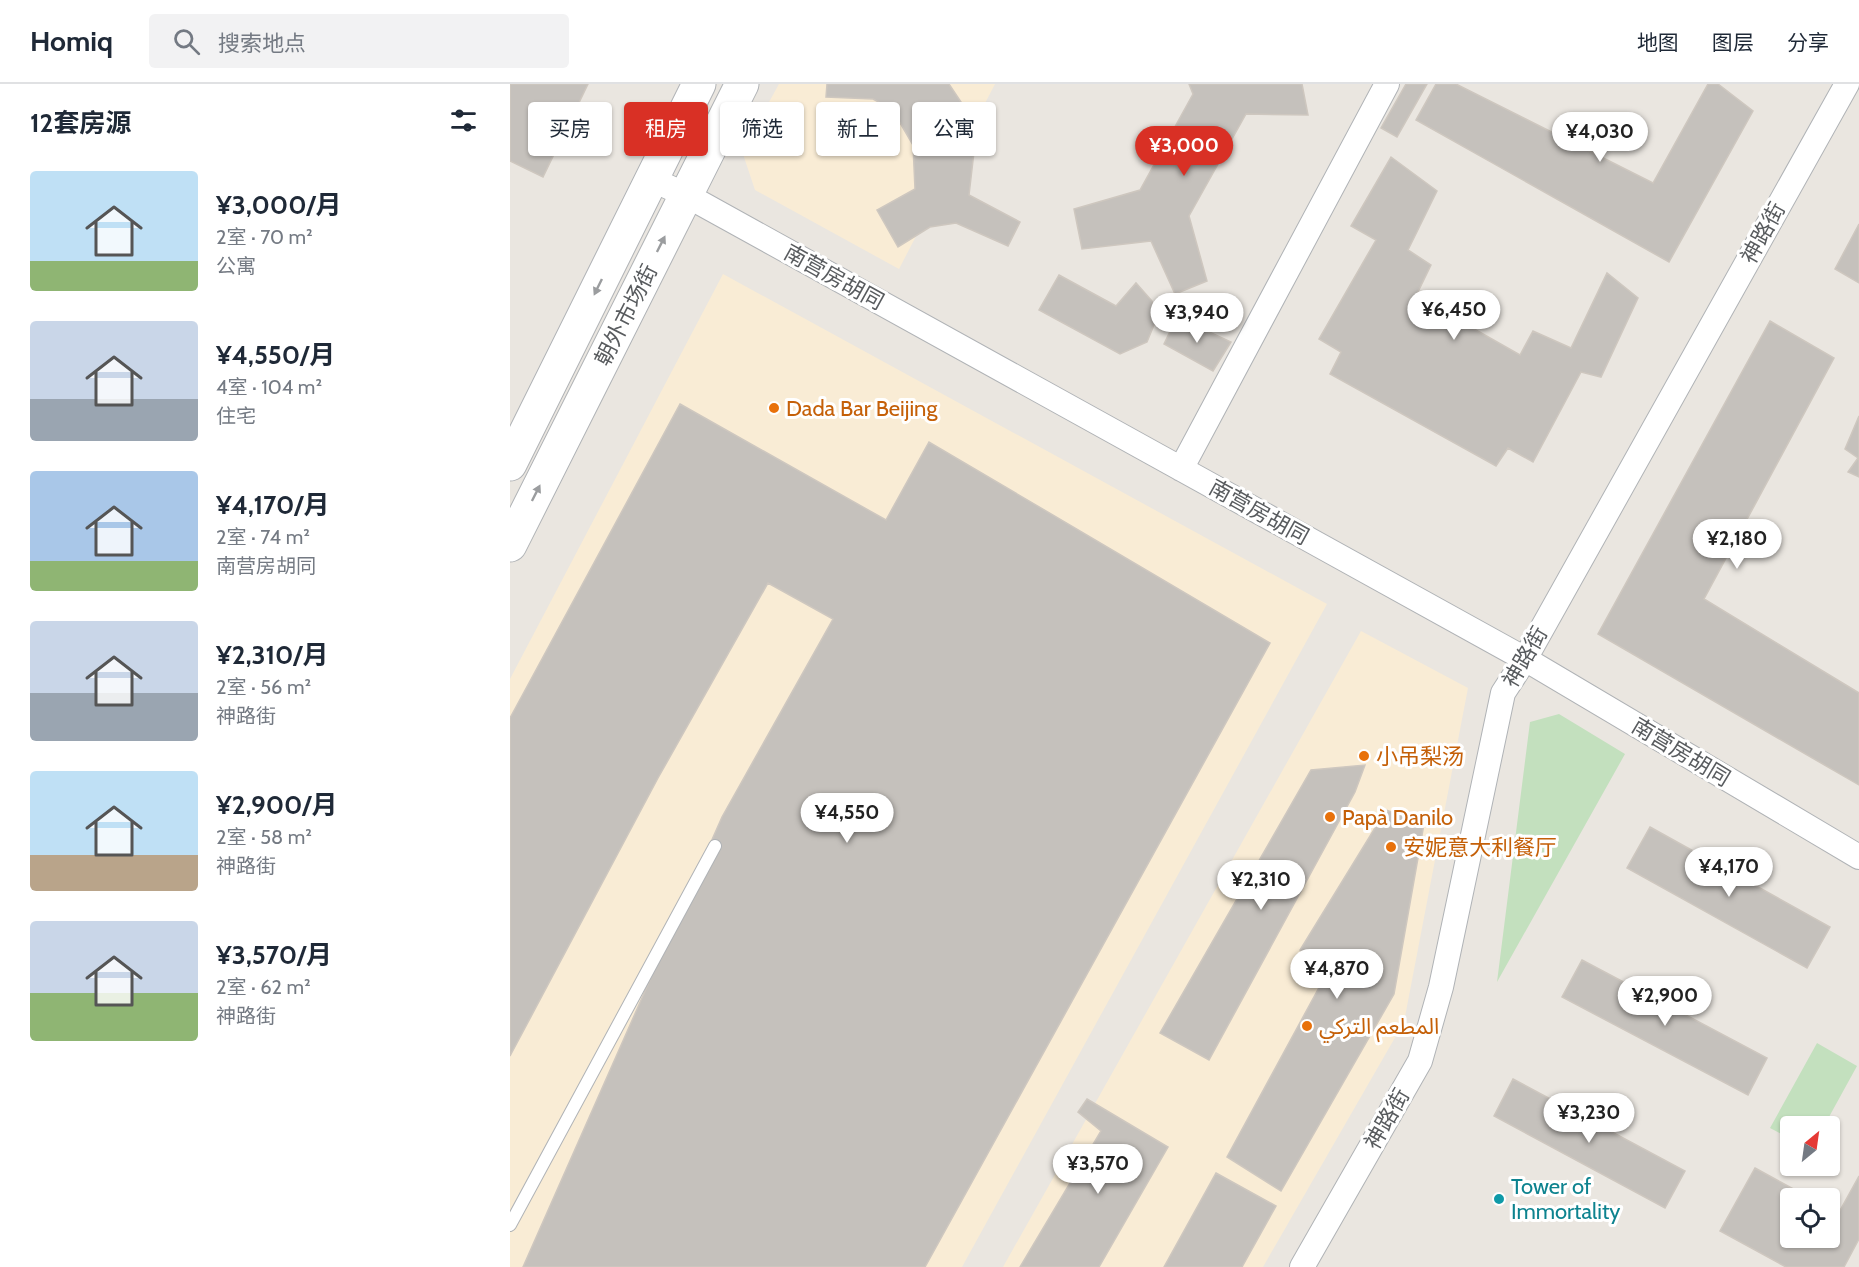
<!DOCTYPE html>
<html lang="zh">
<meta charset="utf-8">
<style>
body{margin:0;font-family:Cabin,"Noto Sans Arabic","Noto Sans SC",sans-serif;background:#f2f2f3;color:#1f2937;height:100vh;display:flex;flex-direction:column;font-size:22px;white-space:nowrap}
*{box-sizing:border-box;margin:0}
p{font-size:20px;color:#747a83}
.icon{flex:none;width:33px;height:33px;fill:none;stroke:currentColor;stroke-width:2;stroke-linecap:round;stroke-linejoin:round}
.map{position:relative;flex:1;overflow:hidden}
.details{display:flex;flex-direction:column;background:#fff;width:510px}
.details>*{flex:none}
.banner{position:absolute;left:18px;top:18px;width:570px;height:54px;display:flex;gap:12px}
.needle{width:39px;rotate:29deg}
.fabs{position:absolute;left:1270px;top:1032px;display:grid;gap:12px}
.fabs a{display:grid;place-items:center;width:60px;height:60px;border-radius:6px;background:#fff;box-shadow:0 2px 4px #0004;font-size:30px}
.price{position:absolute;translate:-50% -51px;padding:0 14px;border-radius:21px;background:#fff;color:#222;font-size:20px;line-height:39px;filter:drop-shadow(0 2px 3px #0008)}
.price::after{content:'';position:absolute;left:50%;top:36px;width:18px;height:14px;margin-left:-9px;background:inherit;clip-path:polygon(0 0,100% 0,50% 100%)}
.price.current{background:#d93025;color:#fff}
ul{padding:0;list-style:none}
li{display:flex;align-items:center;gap:18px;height:150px;padding:0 30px}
li span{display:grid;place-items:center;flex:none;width:168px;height:120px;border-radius:6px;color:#555}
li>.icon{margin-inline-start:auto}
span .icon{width:72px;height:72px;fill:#fffc;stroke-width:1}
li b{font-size:26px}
h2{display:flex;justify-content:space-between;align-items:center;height:72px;padding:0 30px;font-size:26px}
.chip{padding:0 21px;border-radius:6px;background:#fff;box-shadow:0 2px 4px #0004;font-size:21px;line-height:54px}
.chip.current{background:#d93025;color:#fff}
header{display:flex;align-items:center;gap:36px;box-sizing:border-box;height:84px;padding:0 30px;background:#fff;border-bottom:2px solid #e0e1e3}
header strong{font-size:28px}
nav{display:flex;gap:33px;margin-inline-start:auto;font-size:21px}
.search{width:420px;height:54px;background:#f2f2f3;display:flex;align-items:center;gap:15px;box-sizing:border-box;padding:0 21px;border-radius:6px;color:#747a83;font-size:22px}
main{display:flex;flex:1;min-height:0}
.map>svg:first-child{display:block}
</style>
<header>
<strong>Homiq</strong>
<div class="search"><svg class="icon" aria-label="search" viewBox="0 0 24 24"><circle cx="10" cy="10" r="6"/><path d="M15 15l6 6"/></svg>搜索地点</div>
<nav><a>地图</a><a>图层</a><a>分享</a></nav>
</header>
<main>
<section class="details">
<h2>12套房源<svg class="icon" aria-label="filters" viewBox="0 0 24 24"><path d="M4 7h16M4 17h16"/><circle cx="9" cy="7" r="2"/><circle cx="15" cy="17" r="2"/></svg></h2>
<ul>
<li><span style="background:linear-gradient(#bfe0f5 75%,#8fb573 0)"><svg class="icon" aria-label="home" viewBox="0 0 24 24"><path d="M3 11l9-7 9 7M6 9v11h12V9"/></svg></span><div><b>¥3,000/月</b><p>2室 · 70 m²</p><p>公寓</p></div></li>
<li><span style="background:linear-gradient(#c9d6e8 65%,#9aa5b1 0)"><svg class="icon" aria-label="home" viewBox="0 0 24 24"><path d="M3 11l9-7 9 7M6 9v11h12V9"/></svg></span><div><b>¥4,550/月</b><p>4室 · 104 m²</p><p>住宅</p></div></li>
<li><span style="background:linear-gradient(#a9c7e8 75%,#8fb573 0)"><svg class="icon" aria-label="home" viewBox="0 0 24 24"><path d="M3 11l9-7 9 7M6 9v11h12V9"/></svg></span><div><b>¥4,170/月</b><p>2室 · 74 m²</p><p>南营房胡同</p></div></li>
<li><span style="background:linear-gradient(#c9d6e8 60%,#9aa5b1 0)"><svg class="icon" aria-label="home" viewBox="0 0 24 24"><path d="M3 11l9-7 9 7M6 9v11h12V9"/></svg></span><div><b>¥2,310/月</b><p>2室 · 56 m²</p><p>神路街</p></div></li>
<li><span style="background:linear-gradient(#bfe0f5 70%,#b9a48a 0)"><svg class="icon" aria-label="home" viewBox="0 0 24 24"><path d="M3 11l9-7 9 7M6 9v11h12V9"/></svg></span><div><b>¥2,900/月</b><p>2室 · 58 m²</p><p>神路街</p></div></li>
<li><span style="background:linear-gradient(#c9d6e8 60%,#8fb573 0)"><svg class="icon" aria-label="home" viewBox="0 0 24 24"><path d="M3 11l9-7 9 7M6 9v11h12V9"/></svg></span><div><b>¥3,570/月</b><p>2室 · 62 m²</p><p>神路街</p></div></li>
</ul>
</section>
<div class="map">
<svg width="1349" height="1183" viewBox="0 0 1349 1183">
<rect width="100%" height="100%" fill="#eae6e0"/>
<!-- commercial -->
<path fill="#f9ecd5" d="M269,0H485L389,185L245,106L232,67Z
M213,190L817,520L452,1183H0V595Z
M851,547L958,604L894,938L753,1183H493Z"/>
<!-- green -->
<path fill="#c3e0be" d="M1049,630L1115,670L987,898L1020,638Z
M1307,959L1347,982L1314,1042H1281V1055L1260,1044Z"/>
<!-- building -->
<path fill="#c5c1bc" stroke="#cec7bf" stroke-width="1.5" d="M0,0H78L33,93L0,77Z
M317,0H439L467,42L459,111L510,138L498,162L446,139L420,143L388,163L367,126L405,105L403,61L382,25L363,15L316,13Z
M679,0H792L798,31L736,30L679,132L697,197L665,210L641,157L572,165L564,125L630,106L683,10Z
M896,0H917L887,53L871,44Z
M926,0H946L1143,99L1198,0H1208L1243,27L1159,178L906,36Z
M881,73L927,107L898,166L921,181L906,212L1010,271L1023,247L1061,264L1097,189L1128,214L1091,293L1071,288L1023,378L998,364L986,382L820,290L831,268L809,255L866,156L841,142Z
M1349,140V199L1325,185Z
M549,191L606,222L626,199L642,217L646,236L637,258L610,270L529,226Z
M667,233L721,258L703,287L654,260Z
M1260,237L1324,274L1194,515L1349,609V701L1088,550Z
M170,320L376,436L419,358L760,559L415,1183H13L212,733L323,535L258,499L148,694L0,972V634Z
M1349,332V393L1338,388L1348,374L1335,365Z
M855,681L845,708L699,976L650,949L801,686Z
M876,726L914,740L884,910L771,1107L717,1073L818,887L790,866Z
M1140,743L1320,843L1297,884L1117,784Z
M1072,876L1257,974L1238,1011L1052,913Z
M1003,995L1175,1087L1155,1124L984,1032Z
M577,1015L658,1063L589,1183H510L591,1047L568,1028Z
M1245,1084L1300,1114H1281V1154H1320V1125L1328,1130L1349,1092V1155L1334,1183H1276L1210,1147Z
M706,1089L766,1122L732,1183H654Z"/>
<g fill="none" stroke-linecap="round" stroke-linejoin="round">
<defs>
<path id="lane" d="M0,1141L205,762"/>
<path id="street" d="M141,95L176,111L1015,575L1349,773
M671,385L877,0
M792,1183L910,977L931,903L993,609L1015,575L1337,0"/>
<path id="secondary" d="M0,380L189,0
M0,461L232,0"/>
</defs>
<!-- lane casing -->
<use href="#lane" stroke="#b0b3b6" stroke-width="14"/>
<!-- street casing -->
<use href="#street" stroke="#b0b3b6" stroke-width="26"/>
<!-- secondary casing -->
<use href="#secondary" stroke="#b0b3b6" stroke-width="35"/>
<!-- lane -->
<use href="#lane" stroke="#fff" stroke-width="12"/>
<!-- street -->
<use href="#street" stroke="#fff" stroke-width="24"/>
<!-- secondary -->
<use href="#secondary" stroke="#fff" stroke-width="33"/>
</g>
<!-- one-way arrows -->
<defs><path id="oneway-solid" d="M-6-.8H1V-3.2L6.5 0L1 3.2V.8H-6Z" transform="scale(1.5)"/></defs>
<g fill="#9b9d9f">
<use href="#oneway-solid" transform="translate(151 160) rotate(-63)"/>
<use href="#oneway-solid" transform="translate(88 203) rotate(116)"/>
<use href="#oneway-solid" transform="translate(26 409) rotate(-63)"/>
</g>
<!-- markers -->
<g fill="#e8710a" stroke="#fff" stroke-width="2">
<circle cx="264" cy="324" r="6"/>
<circle cx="854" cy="672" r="6"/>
<circle cx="820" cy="733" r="6"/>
<circle cx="881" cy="763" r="6"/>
<circle cx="797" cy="942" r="6"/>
</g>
<circle fill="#0f9aa8" stroke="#fff" stroke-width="2" cx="989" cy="1115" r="6"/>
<g text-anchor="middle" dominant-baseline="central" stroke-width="6" stroke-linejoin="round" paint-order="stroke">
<!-- street labels -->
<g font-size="22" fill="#595c5f" stroke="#fff">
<text transform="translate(1253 149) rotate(-61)">神路街</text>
<text transform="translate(324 193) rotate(29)">南营房胡同</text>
<text transform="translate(116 231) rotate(-63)">朝外市场街</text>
<text transform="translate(749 428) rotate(29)">南营房胡同</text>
<text transform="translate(1015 573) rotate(-60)">神路街</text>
<text transform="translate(1171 668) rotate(31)">南营房胡同</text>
<text transform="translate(877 1035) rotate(-60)">神路街</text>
</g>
<!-- food labels -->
<g font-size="22" fill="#c56008" stroke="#fff" text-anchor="start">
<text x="276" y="324">Dada Bar Beijing</text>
<text x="866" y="672">小吊梨汤</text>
<text x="832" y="733">Papà Danilo</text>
<text x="893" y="763">安妮意大利餐厅</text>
<text x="809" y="942">المطعم التركي</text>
</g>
<!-- culture labels -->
<g font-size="22" fill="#0d838f" stroke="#fff" text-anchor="start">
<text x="1001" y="1102">Tower of<tspan x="1001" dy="25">Immortality</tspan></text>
</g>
</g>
</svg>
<div class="fabs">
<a><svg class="needle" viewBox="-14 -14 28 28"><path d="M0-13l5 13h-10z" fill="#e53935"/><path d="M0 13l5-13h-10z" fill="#747a83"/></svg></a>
<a><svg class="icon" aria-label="locate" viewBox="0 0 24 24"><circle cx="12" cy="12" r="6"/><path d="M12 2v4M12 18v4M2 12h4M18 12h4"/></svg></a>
</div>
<b class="price" style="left:1090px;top:79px">¥4,030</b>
<b class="price current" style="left:674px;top:93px">¥3,000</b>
<b class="price" style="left:944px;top:257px">¥6,450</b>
<b class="price" style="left:687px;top:260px">¥3,940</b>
<b class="price" style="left:1227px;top:486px">¥2,180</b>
<b class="price" style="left:337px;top:760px">¥4,550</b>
<b class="price" style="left:1219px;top:814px">¥4,170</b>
<b class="price" style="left:751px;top:827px">¥2,310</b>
<b class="price" style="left:827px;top:916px">¥4,870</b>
<b class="price" style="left:1155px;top:943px">¥2,900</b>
<b class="price" style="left:1079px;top:1060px">¥3,230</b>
<b class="price" style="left:588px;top:1111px">¥3,570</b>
<div class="banner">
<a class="chip">买房</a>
<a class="chip current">租房</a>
<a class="chip">筛选</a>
<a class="chip">新上</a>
<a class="chip">公寓</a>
</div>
</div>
</main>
